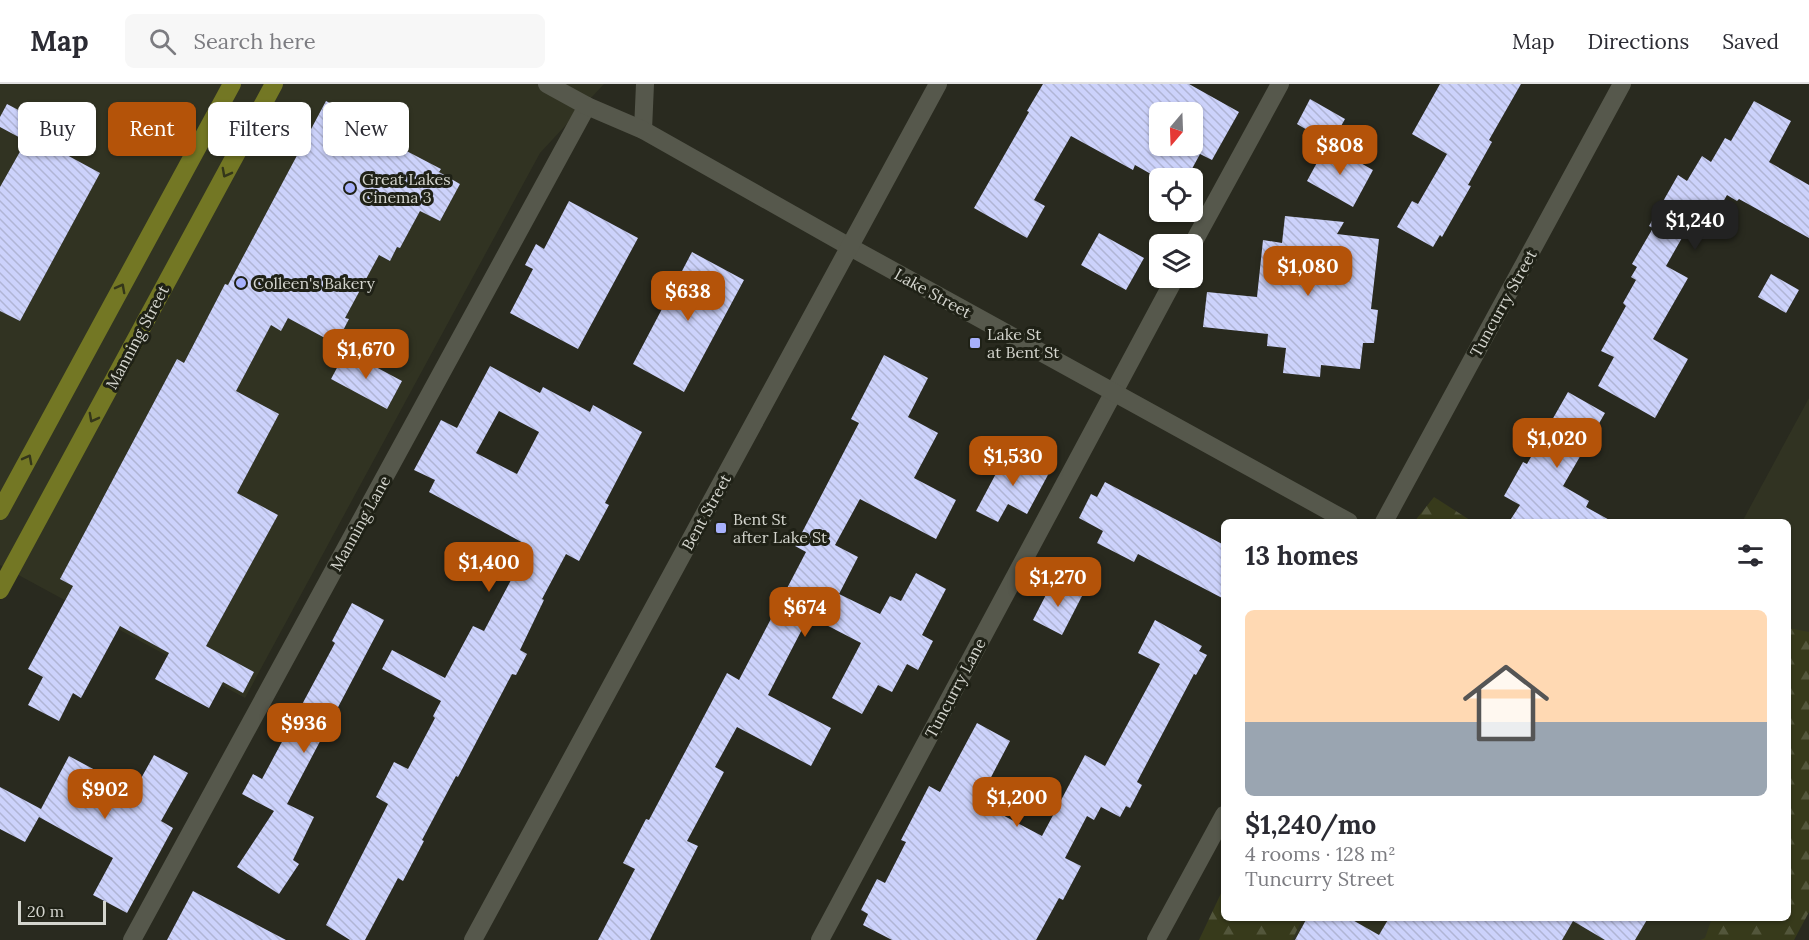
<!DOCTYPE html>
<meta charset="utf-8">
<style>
body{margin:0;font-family:Lora,serif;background:#f7f7f7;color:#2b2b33;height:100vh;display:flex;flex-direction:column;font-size:22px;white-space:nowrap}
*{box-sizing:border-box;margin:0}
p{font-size:20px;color:#7c7c81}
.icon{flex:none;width:33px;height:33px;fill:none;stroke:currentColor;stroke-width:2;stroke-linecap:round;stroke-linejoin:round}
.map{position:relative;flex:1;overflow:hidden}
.panel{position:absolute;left:1221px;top:435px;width:570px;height:402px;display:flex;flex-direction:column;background:#fff;border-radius:9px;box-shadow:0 2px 4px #0004}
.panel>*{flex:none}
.top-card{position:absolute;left:18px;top:18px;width:570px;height:54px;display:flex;gap:12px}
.needle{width:39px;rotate:199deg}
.controls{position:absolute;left:1149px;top:18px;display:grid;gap:12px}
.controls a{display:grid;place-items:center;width:54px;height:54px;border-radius:9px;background:#fff;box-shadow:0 2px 4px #0004;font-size:30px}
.scale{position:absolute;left:18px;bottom:15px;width:88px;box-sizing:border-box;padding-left:6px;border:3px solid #d4d5ce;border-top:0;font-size:16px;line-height:21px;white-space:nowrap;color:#d4d5ce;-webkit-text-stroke:4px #1f2116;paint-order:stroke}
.price{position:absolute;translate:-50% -51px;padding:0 14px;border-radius:12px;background:#b45309;color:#fff;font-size:20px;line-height:39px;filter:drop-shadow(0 2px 3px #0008)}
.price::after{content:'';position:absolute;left:50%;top:36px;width:18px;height:14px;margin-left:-9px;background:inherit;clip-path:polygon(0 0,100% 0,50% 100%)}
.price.on{background:#222;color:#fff}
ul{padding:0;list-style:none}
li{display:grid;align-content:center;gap:12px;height:318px;padding:0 24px}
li+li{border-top:2px solid #e1e1e2}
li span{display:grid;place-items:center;height:186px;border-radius:9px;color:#555}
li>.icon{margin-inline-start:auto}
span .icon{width:108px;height:108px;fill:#fffc;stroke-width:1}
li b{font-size:26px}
h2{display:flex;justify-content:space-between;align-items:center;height:72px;padding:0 24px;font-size:26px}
.chip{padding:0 21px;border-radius:9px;background:#fff;box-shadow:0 2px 4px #0004;font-size:21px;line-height:54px}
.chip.on{background:#b45309;color:#fff}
header{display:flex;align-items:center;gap:36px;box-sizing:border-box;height:84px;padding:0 30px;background:#fff;border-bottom:2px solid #e1e1e2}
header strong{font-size:28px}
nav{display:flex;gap:33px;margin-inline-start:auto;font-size:21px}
.search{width:420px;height:54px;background:#f7f7f7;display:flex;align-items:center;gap:15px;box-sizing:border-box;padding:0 21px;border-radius:9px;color:#7c7c81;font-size:22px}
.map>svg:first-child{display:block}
</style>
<header>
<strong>Map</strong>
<div class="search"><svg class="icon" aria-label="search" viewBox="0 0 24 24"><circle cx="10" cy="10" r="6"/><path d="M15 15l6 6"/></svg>Search here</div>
<nav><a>Map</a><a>Directions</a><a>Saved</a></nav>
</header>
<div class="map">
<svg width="1809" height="856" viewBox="0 0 1809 856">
<defs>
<pattern id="forest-firs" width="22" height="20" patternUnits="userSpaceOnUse" patternTransform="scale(1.5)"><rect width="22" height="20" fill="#373a1b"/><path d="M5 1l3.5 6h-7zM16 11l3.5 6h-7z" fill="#53563b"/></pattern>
<pattern id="building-back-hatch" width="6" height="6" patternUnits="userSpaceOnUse" patternTransform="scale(1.5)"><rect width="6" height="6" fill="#ccd2fb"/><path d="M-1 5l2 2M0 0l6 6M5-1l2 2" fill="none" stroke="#b0b5d5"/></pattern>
</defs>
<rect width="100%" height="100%" fill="#292a1f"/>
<!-- built -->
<path fill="#313322" d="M0,0H604L540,69L245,614L0,481Z
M1809,314V607L1788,596V438H1742Z
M1224,834H1775L1764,856H1206Z"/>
<!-- forest -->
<path fill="url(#forest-firs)" d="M1434,413L1473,438H1414Z
M1788,544L1809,548V828L1794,856H1700L1705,854L1712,834H1788Z
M1224,803V834H1303L1292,856H1199Z"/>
<!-- building -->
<path fill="url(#building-back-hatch)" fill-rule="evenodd" d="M1043,0H1189L1239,28L1212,76L1200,70L1187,94H1158L1135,81L1133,86L1071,52L1034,116L1045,122L1027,154L974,124L1029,28L1027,27ZM1160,28H1192V62H1160Z
M1440,0H1521L1489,56L1492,58L1468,101L1471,102L1442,153L1440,151L1433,163L1397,143L1412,117L1418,120L1447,70L1412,50Z
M1310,15L1345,35L1331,60L1297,40Z
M326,17L400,57L397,62L441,85L439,88L460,100L440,137L420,127L400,164L397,163L390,177L379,171L345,234L349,235L336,260L288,234L281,247L271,241L236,307L279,330L237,409L278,431L206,562L254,588L243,609L223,598L209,624L155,595L169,569L120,542L81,614L73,609L59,637L28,621L43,593L28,585L73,502L60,495L177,275L184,279L225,200L228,201Z
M1754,17L1791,37L1769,78L1809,101V154L1739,115L1737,117L1727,111L1707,146L1691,138L1666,182L1688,194L1653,255L1688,275L1655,334L1598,302L1614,273L1601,267L1626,222L1623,219L1636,196L1631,193L1637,183L1632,180L1653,144L1649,142L1678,91L1687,97L1702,72L1711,78L1725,54L1731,57Z
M7,20L49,42L41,57L100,89L20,237L0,227V103L26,57L0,43V33Z
M1327,60L1373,86L1353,123L1307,97Z
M569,117L638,154L578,265L510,229L533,185L525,181L536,160L544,165Z
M1285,132L1344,138L1337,150L1379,155L1371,225L1378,226L1374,259H1363L1360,285L1321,281L1320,293L1283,289L1286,264L1267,262L1268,250L1203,243L1207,208L1257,213L1263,156L1282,159Z
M1099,149L1144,174L1126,206L1081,181Z
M692,168L744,196L684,308L633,280Z
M1771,190L1799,206L1786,229L1758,213Z
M346,267L402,297L387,325L331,295Z
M884,271L928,294L908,333L938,349L914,394L956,416L936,455L860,415L835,461L858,473L839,510L880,530L890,512L901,517L916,489L946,505L922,551L933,557L918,586L907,580L892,608L878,601L862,630L832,614L861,559L809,532L768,611L831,644L811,682L737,643L715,683L724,688L687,757L698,762L650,856H598L635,785L623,779L646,735L649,736L727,589L739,596L806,468L795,462L859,339L851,335Z
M490,282L540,309L543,303L590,328L593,321L642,348L605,419L609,421L579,477L566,470L542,515L544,516L520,566L527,570L516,591L512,590L458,693L456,692L422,756L424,757L403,797L398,794L365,856H350L326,841L388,720L376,713L394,678L408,685L435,634L433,632L441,617L382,585L392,566L445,594L473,542L484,547L529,462L429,408L435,396L414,386L441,336L457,344ZM499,327L539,348L517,390L476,369Z
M1568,308L1605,329L1563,402L1589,417L1586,423L1613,438H1509L1520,421L1504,412L1523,378L1527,380Z
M1008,367L1049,389L1027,430L1008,420L998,438L976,427Z
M1105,398L1224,461V515L1138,470L1134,478L1097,459L1103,447L1079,434L1091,410L1097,413Z
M1053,497L1082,512L1062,551L1033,536Z
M352,519L384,536L287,720L314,733L293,776L299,780L279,810L237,783L274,727L242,710L253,690L262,695L335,559L332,557Z
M1155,536L1202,562L1199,567L1207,571L1196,591L1194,590L1137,698L1142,701L1130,724L1126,722L1120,733L1101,723L1094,736L1087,732L1065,774L1081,782L1063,816L1059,814L1036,856H892L863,841L868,830L861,826L877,795L885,799L906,758L901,756L929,702L940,708L977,639L1010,657L978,718L1042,752L1085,671L1105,682L1160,580L1138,569Z
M154,671L188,689L161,737L173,744L127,829L93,811L113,774L39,733L25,758L0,745V703L41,725L69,672L134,707Z
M193,807L286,856H167Z
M1307,834H1349L1379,851L1389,834H1648L1635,856H1605L1573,837L1562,856H1295Z"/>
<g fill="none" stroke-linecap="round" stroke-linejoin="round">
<!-- lane -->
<path stroke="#56584c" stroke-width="18" d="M643,46L645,0
M1192,161L1280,0
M132,856L587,22
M820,856L1175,194"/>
<!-- street -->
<path stroke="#56584c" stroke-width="18" d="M547,0L587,22L643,46L850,163L1349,438
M1384,438L1622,0
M1156,856L1224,731"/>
<!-- secondary -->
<path stroke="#56584c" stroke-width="18" d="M473,856L938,0"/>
<!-- primary -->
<path stroke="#737724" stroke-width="18" d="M0,427L232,0
M0,506L274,0"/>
</g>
<!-- one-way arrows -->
<defs><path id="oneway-chevron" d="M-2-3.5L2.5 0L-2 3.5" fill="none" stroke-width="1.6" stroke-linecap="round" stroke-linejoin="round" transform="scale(1.5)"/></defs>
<g stroke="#34361a">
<use href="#oneway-chevron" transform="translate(226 89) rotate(118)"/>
<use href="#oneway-chevron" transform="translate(121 204) rotate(-62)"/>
<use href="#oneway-chevron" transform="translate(93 334) rotate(118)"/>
<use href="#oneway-chevron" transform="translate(28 375) rotate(-62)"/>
</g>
<!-- markers -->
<g fill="#a7b1fc" stroke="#1f2116" stroke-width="2">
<circle cx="350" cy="104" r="6"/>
<circle cx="241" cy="199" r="6"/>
<rect x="969" y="253" width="12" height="12" rx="3"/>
<rect x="715" y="438" width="12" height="12" rx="3"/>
</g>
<g text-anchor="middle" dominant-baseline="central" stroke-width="6" stroke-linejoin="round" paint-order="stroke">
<!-- poi labels -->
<g font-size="16" fill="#d4d5ce" stroke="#1f2116" text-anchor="start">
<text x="362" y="95">Great Lakes<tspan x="362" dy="18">Cinema 3</tspan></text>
<text x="253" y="199">Colleen's Bakery</text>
<text x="987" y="250">Lake St<tspan x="987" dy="18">at Bent St</tspan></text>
<text x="733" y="435">Bent St<tspan x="733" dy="18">after Lake St</tspan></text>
</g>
<!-- street labels -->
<g font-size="16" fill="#d4d5ce" stroke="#1f2116">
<text transform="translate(933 209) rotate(29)">Lake Street</text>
<text transform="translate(1503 219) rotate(-61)">Tuncurry Street</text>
<text transform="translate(137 253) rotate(-62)">Manning Street</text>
<text transform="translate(706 428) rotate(-61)">Bent Street</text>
<text transform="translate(360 439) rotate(-61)">Manning Lane</text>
<text transform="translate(955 604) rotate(-62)">Tuncurry Lane</text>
</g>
</g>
</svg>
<div class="controls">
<a><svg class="needle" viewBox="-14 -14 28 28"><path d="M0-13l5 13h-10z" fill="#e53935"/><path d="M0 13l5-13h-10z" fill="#7c7c81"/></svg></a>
<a><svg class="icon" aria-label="locate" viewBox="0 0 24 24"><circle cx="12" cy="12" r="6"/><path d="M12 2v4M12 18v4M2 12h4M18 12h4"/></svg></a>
<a><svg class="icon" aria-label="layers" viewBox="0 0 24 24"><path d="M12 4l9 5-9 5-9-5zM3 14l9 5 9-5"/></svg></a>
</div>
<div class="scale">20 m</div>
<b class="price" style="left:1340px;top:92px">$808</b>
<b class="price on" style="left:1695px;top:167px">$1,240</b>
<b class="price" style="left:1308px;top:213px">$1,080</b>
<b class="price" style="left:688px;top:238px">$638</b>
<b class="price" style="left:366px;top:296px">$1,670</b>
<b class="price" style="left:1557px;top:385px">$1,020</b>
<b class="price" style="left:1013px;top:403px">$1,530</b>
<b class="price" style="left:489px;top:509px">$1,400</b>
<b class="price" style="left:1058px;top:524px">$1,270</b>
<b class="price" style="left:805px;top:554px">$674</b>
<b class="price" style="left:304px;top:670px">$936</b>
<b class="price" style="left:105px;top:736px">$902</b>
<b class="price" style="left:1017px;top:744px">$1,200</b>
<div class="top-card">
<a class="chip">Buy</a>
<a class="chip on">Rent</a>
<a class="chip">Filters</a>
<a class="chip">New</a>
</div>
<section class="panel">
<h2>13 homes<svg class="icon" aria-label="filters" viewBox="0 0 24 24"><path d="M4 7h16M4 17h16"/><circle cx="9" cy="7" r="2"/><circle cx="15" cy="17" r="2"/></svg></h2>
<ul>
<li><span style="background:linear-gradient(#ffd9b3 60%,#9aa5b1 0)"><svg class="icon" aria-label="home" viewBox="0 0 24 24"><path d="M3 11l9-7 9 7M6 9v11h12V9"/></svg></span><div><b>$1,240/mo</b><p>4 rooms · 128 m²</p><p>Tuncurry Street</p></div></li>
</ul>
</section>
</div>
